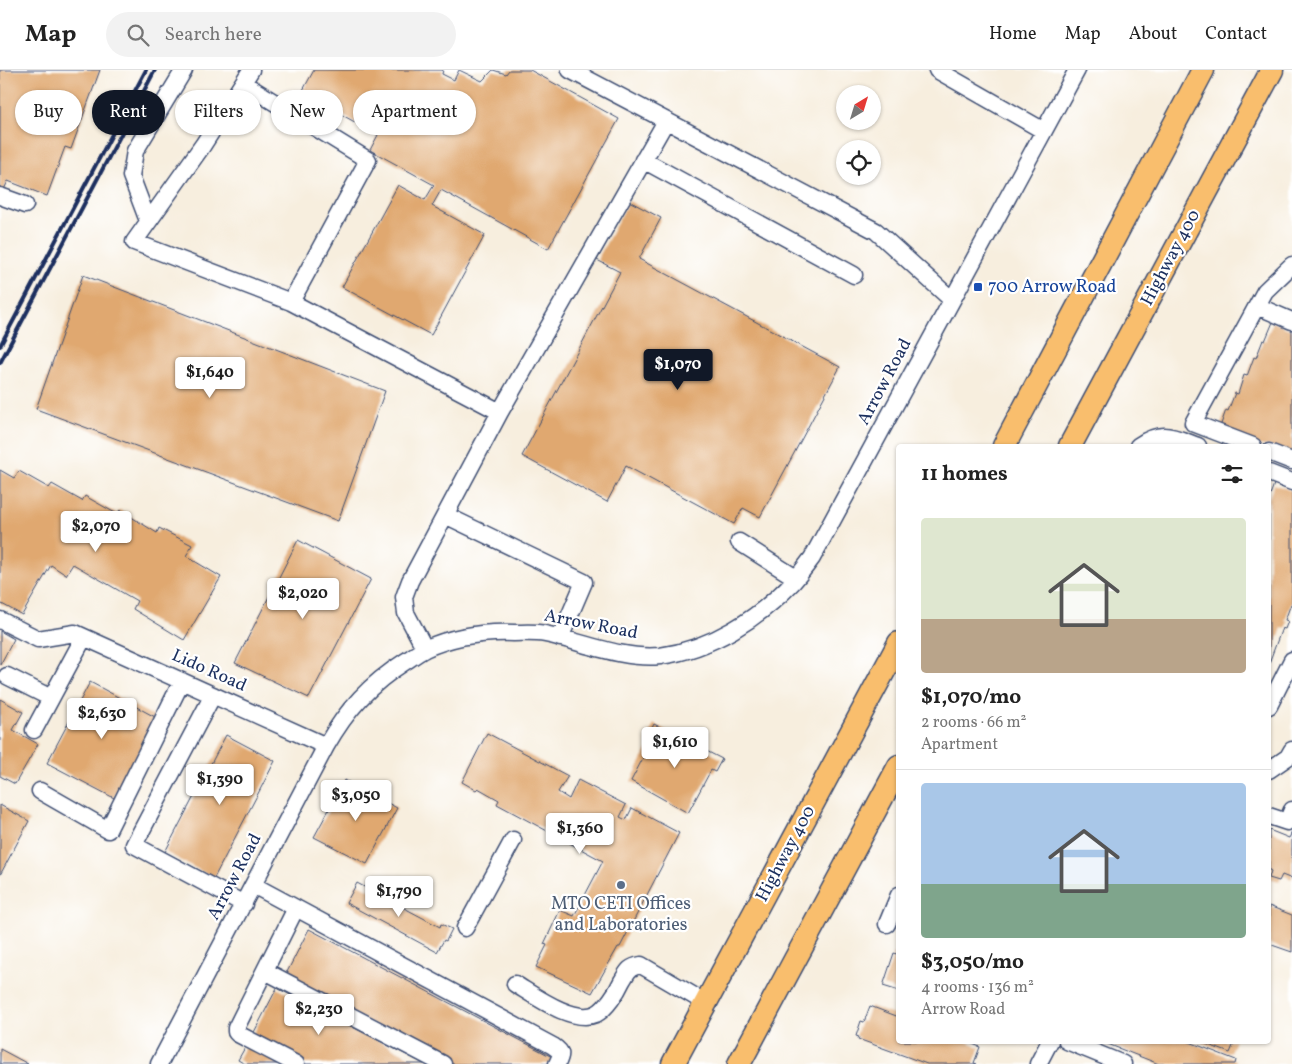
<!DOCTYPE html>
<meta charset="utf-8">
<style>
body{margin:0;font-family:Vollkorn,serif;background:#f2f2f2;color:#222;height:100vh;display:flex;flex-direction:column;font-size:19px;white-space:nowrap}
*{box-sizing:border-box;margin:0}
p{font-size:16px;color:#767676}
.icon{flex:none;width:28px;height:28px;fill:none;stroke:currentColor;stroke-width:2;stroke-linecap:round;stroke-linejoin:round}
.map{position:relative;flex:1;overflow:hidden}
.side{position:absolute;left:896px;top:374px;width:375px;height:600px;display:flex;flex-direction:column;background:#fff;border-radius:5px;box-shadow:0 1px 4px #0004}
.side>*{flex:none}
.top-card{position:absolute;left:15px;top:20px;width:475px;height:45px;display:flex;gap:10px}
.needle{width:32px;rotate:38deg}
.buttons{position:absolute;left:836px;top:15px;display:grid;gap:10px}
.buttons a{display:grid;place-items:center;width:45px;height:45px;border-radius:50%;background:#fff;box-shadow:0 1px 4px #0004;font-size:25px}
.price{position:absolute;translate:-50% -42px;padding:0 11px;border-radius:5px;background:#fff;color:#222;font-size:16px;line-height:32px;filter:drop-shadow(0 1px 2px #0008)}
.price::after{content:'';position:absolute;left:50%;top:30px;width:15px;height:11px;margin-left:-8px;background:inherit;clip-path:polygon(0 0,100% 0,50% 100%)}
.price.current{background:#111827;color:#fff}
ul{padding:0;list-style:none}
li{display:grid;align-content:center;gap:10px;height:265px;padding:0 25px}
li+li{border-top:1px solid #e0e0e0}
li span{display:grid;place-items:center;height:155px;border-radius:5px;color:#555}
li>.icon{margin-inline-start:auto}
span .icon{width:90px;height:90px;fill:#fffc;stroke-width:1}
li b{font-size:21px}
h2{display:flex;justify-content:space-between;align-items:center;height:60px;padding:0 25px;font-size:21px}
.chip{padding:0 18px;border-radius:22px;background:#fff;box-shadow:0 1px 4px #0004;font-size:18px;line-height:45px}
.chip.current{background:#111827;color:#fff}
header{display:flex;align-items:center;gap:30px;box-sizing:border-box;height:70px;padding:0 25px;background:#fff;border-bottom:1px solid #e0e0e0}
header strong{font-size:24px}
nav{display:flex;gap:28px;margin-inline-start:auto;font-size:18px}
.search{width:350px;height:45px;background:#f2f2f2;display:flex;align-items:center;gap:12px;box-sizing:border-box;padding:0 18px;border-radius:28px;color:#767676;font-size:19px}
.map>svg:first-child{display:block}
</style>
<header>
<strong>Map</strong>
<div class="search"><svg class="icon" aria-label="search" viewBox="0 0 24 24"><circle cx="10" cy="10" r="6"/><path d="M15 15l6 6"/></svg>Search here</div>
<nav><a>Home</a><a>Map</a><a>About</a><a>Contact</a></nav>
</header>
<div class="map">
<svg width="1292" height="994" viewBox="0 0 1292 994">
<rect width="100%" height="100%" fill="#fff"/>
<filter id="ink" filterUnits="userSpaceOnUse"><feTurbulence type="fractalNoise" baseFrequency=".02" numOctaves="2"/><feDisplacementMap in="SourceGraphic" scale="10" xChannelSelector="R" yChannelSelector="G"/><feConvolveMatrix kernelMatrix="1 2 1 2 8 2 1 2 1" color-interpolation-filters="sRGB"/></filter>
<filter id="wash" filterUnits="userSpaceOnUse"><feTurbulence type="fractalNoise" baseFrequency=".0096" numOctaves="4" result="noise"/><feDisplacementMap in="SourceGraphic" scale="20" xChannelSelector="R" yChannelSelector="G"/><feGaussianBlur stdDeviation="1.12" result="paint"/><feColorMatrix in="noise" values="0 0 0 0 0 0 0 0 0 0 0 0 0 0 0 0 0 1.4 0 .05"/><feComposite in="paint" operator="in"/></filter>
<g filter="url(#wash)">
<rect width="100%" height="100%" fill="#f7eede"/>
<g id="blocks">
<!-- building -->
<path fill="#e0a870" d="M0,0H100L71,79L65,77L47,126L8,111L2,124H0Z
M314,0H443L442,4L454,10L459,0L482,11L493,0L506,4L509,0H530L619,49L548,179L441,120L432,136L485,165L431,265L342,217L398,115L425,130L434,115L370,80L378,65L335,41L329,52L305,38L311,27L302,22Z
M629,131L661,148L639,189L840,297L760,447L743,438L734,454L626,396L607,432L522,386L620,202L597,190Z
M83,205L385,321L338,451L36,339Z
M1273,252L1292,260V388L1269,376H1262L1219,360L1226,340L1228,341L1235,323L1238,324L1244,305L1247,306L1254,287L1256,288L1263,270L1265,271Z
M0,400L14,408L19,401L49,418L52,414L82,431L85,426L117,444L120,440L157,463L159,458L192,475L186,486L221,507L184,570L133,539L137,531L73,494L66,505L51,495L22,545L0,533Z
M1274,414L1292,421V534H1291L1285,550L1288,551L1285,559L1282,558L1269,593V428Z
M298,470L371,509L309,628L235,593Z
M0,561L14,569L0,595Z
M90,612L157,648L114,728L47,693Z
M0,629L23,642L13,660L38,674L15,714L0,706Z
M654,654L722,689L715,702L711,700L688,743L631,711L653,669L648,666Z
M487,663L568,706L558,722L569,729L578,710L626,735L620,747L626,750L632,738L679,763L620,877H618L592,923L536,897L547,875L544,874L560,840L574,846L603,791L497,734L499,730L478,718L476,720L462,712Z
M226,665L275,691L214,808L165,782Z
M345,710L397,738L367,794L314,767Z
M0,735L29,751L0,805Z
M1269,760L1289,768L1292,762V809L1282,805L1279,811L1269,808L1271,801L1269,800Z
M357,813L440,857L441,854L452,859L446,871L444,870L437,882L346,833Z
M1269,836L1292,845V882L1269,874Z
M309,859L554,988L551,994H446L284,908Z
M894,883L899,885V921L883,916Z
M277,918L424,994H302L251,968Z
M870,936L899,947V971H965L980,977L974,993L977,994H927L858,969L859,967L856,966L861,951L864,952Z
M1100,971H1187L1236,990L1235,994H1159Z
M1198,971H1235L1230,983Z
M247,974L286,994H245L238,990Z
M0,979L28,994H0Z"/>
</g>
</g>
<g filter="url(#ink)">
<use href="#blocks" fill-opacity="0" stroke="#3c4c71" stroke-width="1"/>
<g fill="none" stroke-linecap="round" stroke-linejoin="round">
<defs>
<path id="minor" d="M251,0L203,75L134,172L291,232L500,342
M570,0L876,161L952,230
M937,0L1044,61
M243,13L368,90L291,232
M643,90L854,205
M0,126L25,135
M148,151L131,106L135,81L184,0
M1257,236L1292,251
M1138,376C1162,359 1173,367 1198,376
M1253,376L1193,353L1265,221L1292,195
M1269,382L1292,391
M1269,403L1292,412
M445,445L584,512L560,568
M739,472L796,508
M0,550L38,569L75,563L326,676
M425,579L406,543L404,527L410,511L500,342L666,51
M7,606L51,628
M213,625L134,775L244,834
M1269,636L1292,590
M34,660L84,567
M1269,700L1288,687L1292,680
M40,721L108,760L182,611
M1269,746L1287,752L1292,740
M253,815L553,976C562,982 562,984 557,994
M296,838L236,958V962L238,964L296,994
M887,854L899,825
M465,858L513,770
M265,901L443,994
M515,914C535,926 573,954 596,944C606,939 617,922 622,911C628,901 629,897 641,895L706,933
M1067,971L1123,994
M159,994L326,676C347,639 370,614 406,591C412,587 419,582 425,579C453,566 484,562 514,563C524,563 535,562 545,564C580,571 623,590 660,586C711,579 758,549 793,512C800,504 806,496 812,488L1077,0
M1038,994L1050,971"/>
<path id="highway" d="M1004,376L1203,0
M1070,376L1272,0
M673,994L899,573
M739,994L899,696"/>
</defs>
<!-- minor casing -->
<use href="#minor" stroke="#3c4c71" stroke-width="19"/>
<!-- highway casing -->
<use href="#highway" stroke="#3c4c71" stroke-width="25"/>
<!-- minor -->
<use href="#minor" stroke="#fff" stroke-width="16"/>
<!-- highway -->
<use href="#highway" stroke="#f9be6d" stroke-width="22"/>
<!-- rail -->
<path stroke="#1b2f5e" stroke-width="4" d="M0,276L146,0
M0,293L155,0"/>
</g>
</g>
<!-- markers -->
<rect fill="#1a4fb4" stroke="#fff" stroke-width="2" x="973" y="212" width="10" height="10" rx="2.5"/>
<circle fill="#5c6f8a" stroke="#fff" stroke-width="2" cx="621" cy="815" r="5"/>
<g text-anchor="middle" dominant-baseline="central" stroke-width="4.5" stroke-linejoin="round" paint-order="stroke">
<!-- street labels -->
<g font-size="18" fill="#1b2f5e" stroke="#fff">
<text transform="translate(1171 188) rotate(-62)">Highway 400</text>
<text transform="translate(885 312) rotate(-62)">Arrow Road</text>
<text transform="translate(591 555) rotate(11)">Arrow Road</text>
<text transform="translate(209 601) rotate(24)">Lido Road</text>
<text transform="translate(786 784) rotate(-62)">Highway 400</text>
<text transform="translate(235 807) rotate(-62)">Arrow Road</text>
</g>
<!-- transit labels -->
<g font-size="18" fill="#164399" stroke="#fff" text-anchor="start">
<text x="988" y="217">700 Arrow Road</text>
</g>
<!-- service labels -->
<g font-size="18" fill="#4e5e75" stroke="#fff">
<text x="621" y="834">MTO CETI Offices<tspan x="621" dy="21">and Laboratories</tspan></text>
</g>
</g>
</svg>
<div class="buttons">
<a><svg class="needle" viewBox="-14 -14 28 28"><path d="M0-13l5 13h-10z" fill="#e53935"/><path d="M0 13l5-13h-10z" fill="#767676"/></svg></a>
<a><svg class="icon" aria-label="locate" viewBox="0 0 24 24"><circle cx="12" cy="12" r="6"/><path d="M12 2v4M12 18v4M2 12h4M18 12h4"/></svg></a>
</div>
<b class="price current" style="left:678px;top:321px">$1,070</b>
<b class="price" style="left:210px;top:329px">$1,640</b>
<b class="price" style="left:96px;top:483px">$2,070</b>
<b class="price" style="left:303px;top:550px">$2,020</b>
<b class="price" style="left:102px;top:670px">$2,630</b>
<b class="price" style="left:675px;top:699px">$1,610</b>
<b class="price" style="left:220px;top:736px">$1,390</b>
<b class="price" style="left:356px;top:752px">$3,050</b>
<b class="price" style="left:580px;top:785px">$1,360</b>
<b class="price" style="left:399px;top:848px">$1,790</b>
<b class="price" style="left:319px;top:966px">$2,230</b>
<div class="top-card">
<a class="chip">Buy</a>
<a class="chip current">Rent</a>
<a class="chip">Filters</a>
<a class="chip">New</a>
<a class="chip">Apartment</a>
</div>
<section class="side">
<h2>11 homes<svg class="icon" aria-label="filters" viewBox="0 0 24 24"><path d="M4 7h16M4 17h16"/><circle cx="9" cy="7" r="2"/><circle cx="15" cy="17" r="2"/></svg></h2>
<ul>
<li><span style="background:linear-gradient(#dfe7d0 65%,#b9a48a 0)"><svg class="icon" aria-label="home" viewBox="0 0 24 24"><path d="M3 11l9-7 9 7M6 9v11h12V9"/></svg></span><div><b>$1,070/mo</b><p>2 rooms · 66 m²</p><p>Apartment</p></div></li>
<li><span style="background:linear-gradient(#a9c7e8 65%,#7fa58c 0)"><svg class="icon" aria-label="home" viewBox="0 0 24 24"><path d="M3 11l9-7 9 7M6 9v11h12V9"/></svg></span><div><b>$3,050/mo</b><p>4 rooms · 136 m²</p><p>Arrow Road</p></div></li>
</ul>
</section>
</div>
